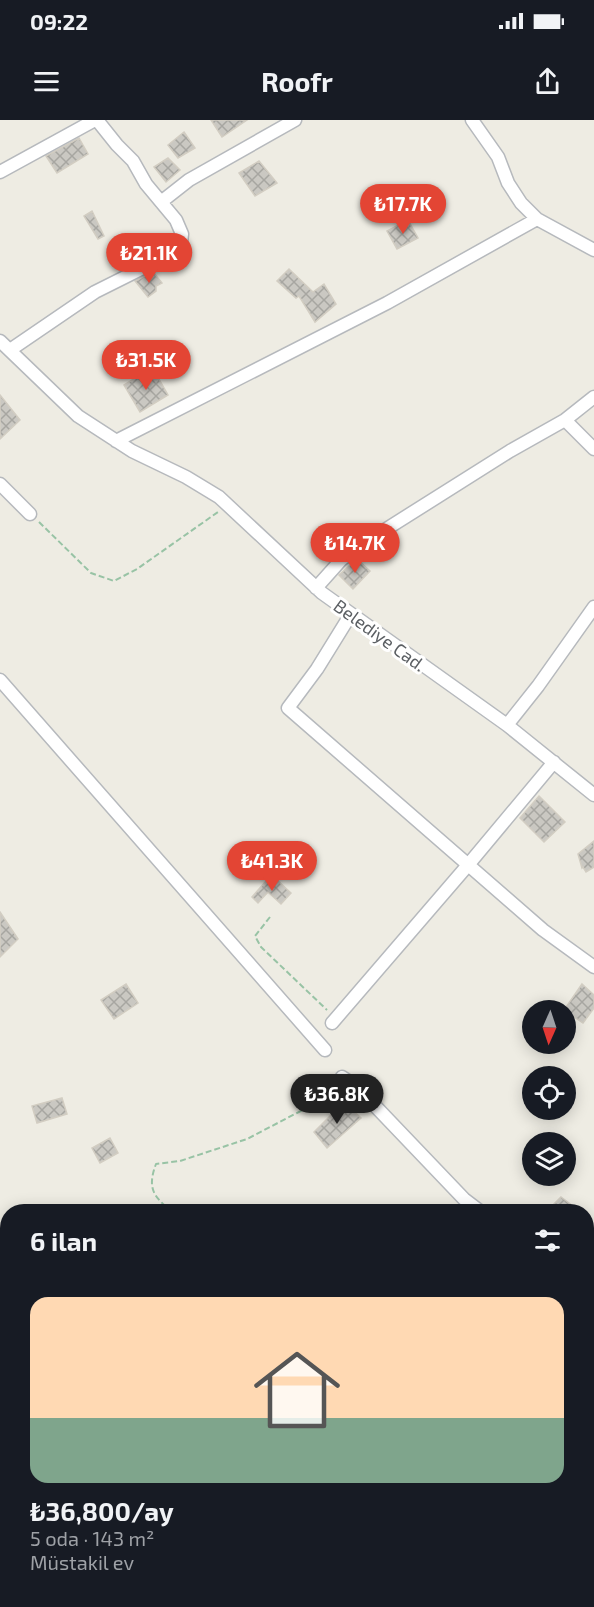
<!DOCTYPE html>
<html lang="tr">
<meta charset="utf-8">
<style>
body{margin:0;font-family:"Exo 2",sans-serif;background:#242831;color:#f1f3f6;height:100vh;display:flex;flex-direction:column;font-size:22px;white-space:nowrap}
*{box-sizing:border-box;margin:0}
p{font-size:20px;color:#9ea1a6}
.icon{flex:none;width:33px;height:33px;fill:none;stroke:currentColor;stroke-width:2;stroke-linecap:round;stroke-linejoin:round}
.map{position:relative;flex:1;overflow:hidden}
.details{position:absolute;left:0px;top:1084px;width:594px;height:404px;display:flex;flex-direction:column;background:#171b24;border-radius:24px 24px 0 0;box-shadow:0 3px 15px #0003}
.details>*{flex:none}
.needle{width:39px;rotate:183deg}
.tools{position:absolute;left:522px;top:880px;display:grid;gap:12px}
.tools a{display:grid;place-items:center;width:54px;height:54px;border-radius:50%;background:#171b24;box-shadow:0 3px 15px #0003;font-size:30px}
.price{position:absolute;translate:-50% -51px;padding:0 14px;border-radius:21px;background:#e34534;color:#fff;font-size:20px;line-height:39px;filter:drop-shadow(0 2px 3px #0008)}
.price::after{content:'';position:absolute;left:50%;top:36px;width:18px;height:14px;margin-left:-9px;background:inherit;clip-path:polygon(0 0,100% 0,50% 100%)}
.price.active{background:#222;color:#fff}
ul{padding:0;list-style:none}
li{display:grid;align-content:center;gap:12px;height:318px;padding:0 30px}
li+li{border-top:2px solid #363941}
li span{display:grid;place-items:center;height:186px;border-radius:18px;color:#555}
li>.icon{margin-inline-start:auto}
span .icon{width:108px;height:108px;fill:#fffc;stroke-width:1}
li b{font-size:26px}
h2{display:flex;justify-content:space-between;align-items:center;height:72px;padding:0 30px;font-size:26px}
.status{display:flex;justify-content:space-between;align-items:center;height:42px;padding:0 30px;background:#171b24;direction:ltr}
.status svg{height:16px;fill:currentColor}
header{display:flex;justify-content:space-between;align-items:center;height:78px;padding:0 30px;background:#171b24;font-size:27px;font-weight:700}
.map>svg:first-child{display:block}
</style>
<div class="status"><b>09:22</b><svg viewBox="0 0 49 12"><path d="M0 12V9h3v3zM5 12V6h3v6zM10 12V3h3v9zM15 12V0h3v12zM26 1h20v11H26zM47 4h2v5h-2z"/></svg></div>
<header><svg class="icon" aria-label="menu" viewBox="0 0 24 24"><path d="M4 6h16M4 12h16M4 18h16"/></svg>Roofr<svg class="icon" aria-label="share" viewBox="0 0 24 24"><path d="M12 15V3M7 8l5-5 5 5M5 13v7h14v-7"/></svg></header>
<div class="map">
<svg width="594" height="1487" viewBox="0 0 594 1487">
<defs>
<pattern id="building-cross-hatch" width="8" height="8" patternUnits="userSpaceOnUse" patternTransform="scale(1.5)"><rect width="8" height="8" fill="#cac8c2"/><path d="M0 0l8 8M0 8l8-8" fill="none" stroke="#a7a6a1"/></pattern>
</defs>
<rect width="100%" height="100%" fill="#eeece3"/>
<!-- building -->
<path fill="url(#building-cross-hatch)" stroke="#d2cdc2" stroke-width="1.5" d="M211,0H247L222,17Z
M184,12L195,28L178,38L168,25Z
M79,18L88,34L57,53L46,36Z
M168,38L180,50L166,62L154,47Z
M259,41L277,63L255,76L239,53Z
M92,91L104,116L98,119L84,96Z
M408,100L418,118L397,129L387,111Z
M289,149L313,172L324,164L336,184L315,202L299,176L296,178L277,161Z
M153,152L162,163L156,166V171L148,177L135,161Z
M155,252L168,275L140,292L124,265L137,257Z
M0,275L20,300L0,319Z
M357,439L370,451L353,469L339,455Z
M539,676L565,702L544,722L520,698Z
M594,721V747L586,752L583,747L582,748L578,734Z
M277,760L291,773L281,784L268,772L258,783L252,777L266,761L272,766Z
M0,792L18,819L0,837Z
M126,864L138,883L114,899L101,880Z
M582,864L594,875V888L583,903L564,890Z
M62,978L67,994L37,1003L32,986Z
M344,982L361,998L327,1028L314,1012Z
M110,1018L118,1033L100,1043L92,1028Z
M561,1077L581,1092H546Z"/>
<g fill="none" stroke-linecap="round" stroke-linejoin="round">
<defs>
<path id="minor" d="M472,0L498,37L508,63L521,83L537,99L594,130
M0,52L95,0
M161,82L189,60L295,0
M0,221L78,296L132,331L186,357L219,377L322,473L507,605L594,675
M10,230L95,172L161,139L174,131L181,123L182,114L176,100L146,64L133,41L117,25L97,0
M565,300L594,329
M116,321L387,183L537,99
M0,364L30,394
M316,468L341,440L361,425L510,331L565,300L594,277
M351,494L317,549L288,588L543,810L594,847
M0,560L325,930
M507,605L538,566L594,487
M332,903L468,745L554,642
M342,957L357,967L464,1079L481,1092
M586,1191L594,1194"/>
</defs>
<!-- minor casing -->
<use href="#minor" stroke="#b6b9bd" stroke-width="15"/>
<!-- path -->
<path stroke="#98c3a5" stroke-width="2" stroke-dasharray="6 3" stroke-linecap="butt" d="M39,402L91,453L114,461L137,449L218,392
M270,797L255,816L261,827L327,890
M173,1092C153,1077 147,1068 156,1044L180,1041L247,1019L316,983L334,965
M586,1139L594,1136
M0,1362L8,1369
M0,1403L8,1397
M161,1480L172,1487
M556,1480L558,1487
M362,1487L369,1480"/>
<!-- minor -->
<use href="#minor" stroke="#fff" stroke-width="12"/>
</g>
<g text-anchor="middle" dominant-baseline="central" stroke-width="6" stroke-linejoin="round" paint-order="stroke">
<!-- street labels -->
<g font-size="18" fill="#5b5f63" stroke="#fff">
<text transform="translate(380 515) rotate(36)">Belediye Cad.</text>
</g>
</g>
</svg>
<div class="tools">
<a><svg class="needle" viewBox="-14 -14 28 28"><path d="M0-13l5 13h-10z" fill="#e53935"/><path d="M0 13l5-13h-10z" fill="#9ea1a6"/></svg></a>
<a><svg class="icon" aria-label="locate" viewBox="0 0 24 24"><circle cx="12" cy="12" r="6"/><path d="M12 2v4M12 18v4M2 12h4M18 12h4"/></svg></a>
<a><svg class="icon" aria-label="layers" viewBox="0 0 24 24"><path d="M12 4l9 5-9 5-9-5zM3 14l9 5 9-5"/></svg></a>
</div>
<b class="price" style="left:403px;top:115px">₺17.7K</b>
<b class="price" style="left:149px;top:164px">₺21.1K</b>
<b class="price" style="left:146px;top:271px">₺31.5K</b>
<b class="price" style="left:355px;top:454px">₺14.7K</b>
<b class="price" style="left:272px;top:772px">₺41.3K</b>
<b class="price active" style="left:337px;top:1005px">₺36.8K</b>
<section class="details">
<h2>6 ilan<svg class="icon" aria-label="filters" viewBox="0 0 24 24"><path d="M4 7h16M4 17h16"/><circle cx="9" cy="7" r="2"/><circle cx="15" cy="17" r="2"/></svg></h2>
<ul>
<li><span style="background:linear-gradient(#ffd9b3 65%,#7fa58c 0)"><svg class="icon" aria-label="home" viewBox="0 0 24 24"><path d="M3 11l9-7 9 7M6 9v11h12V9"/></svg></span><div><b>₺36,800/ay</b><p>5 oda · 143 m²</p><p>Müstakil ev</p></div></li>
</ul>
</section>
</div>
